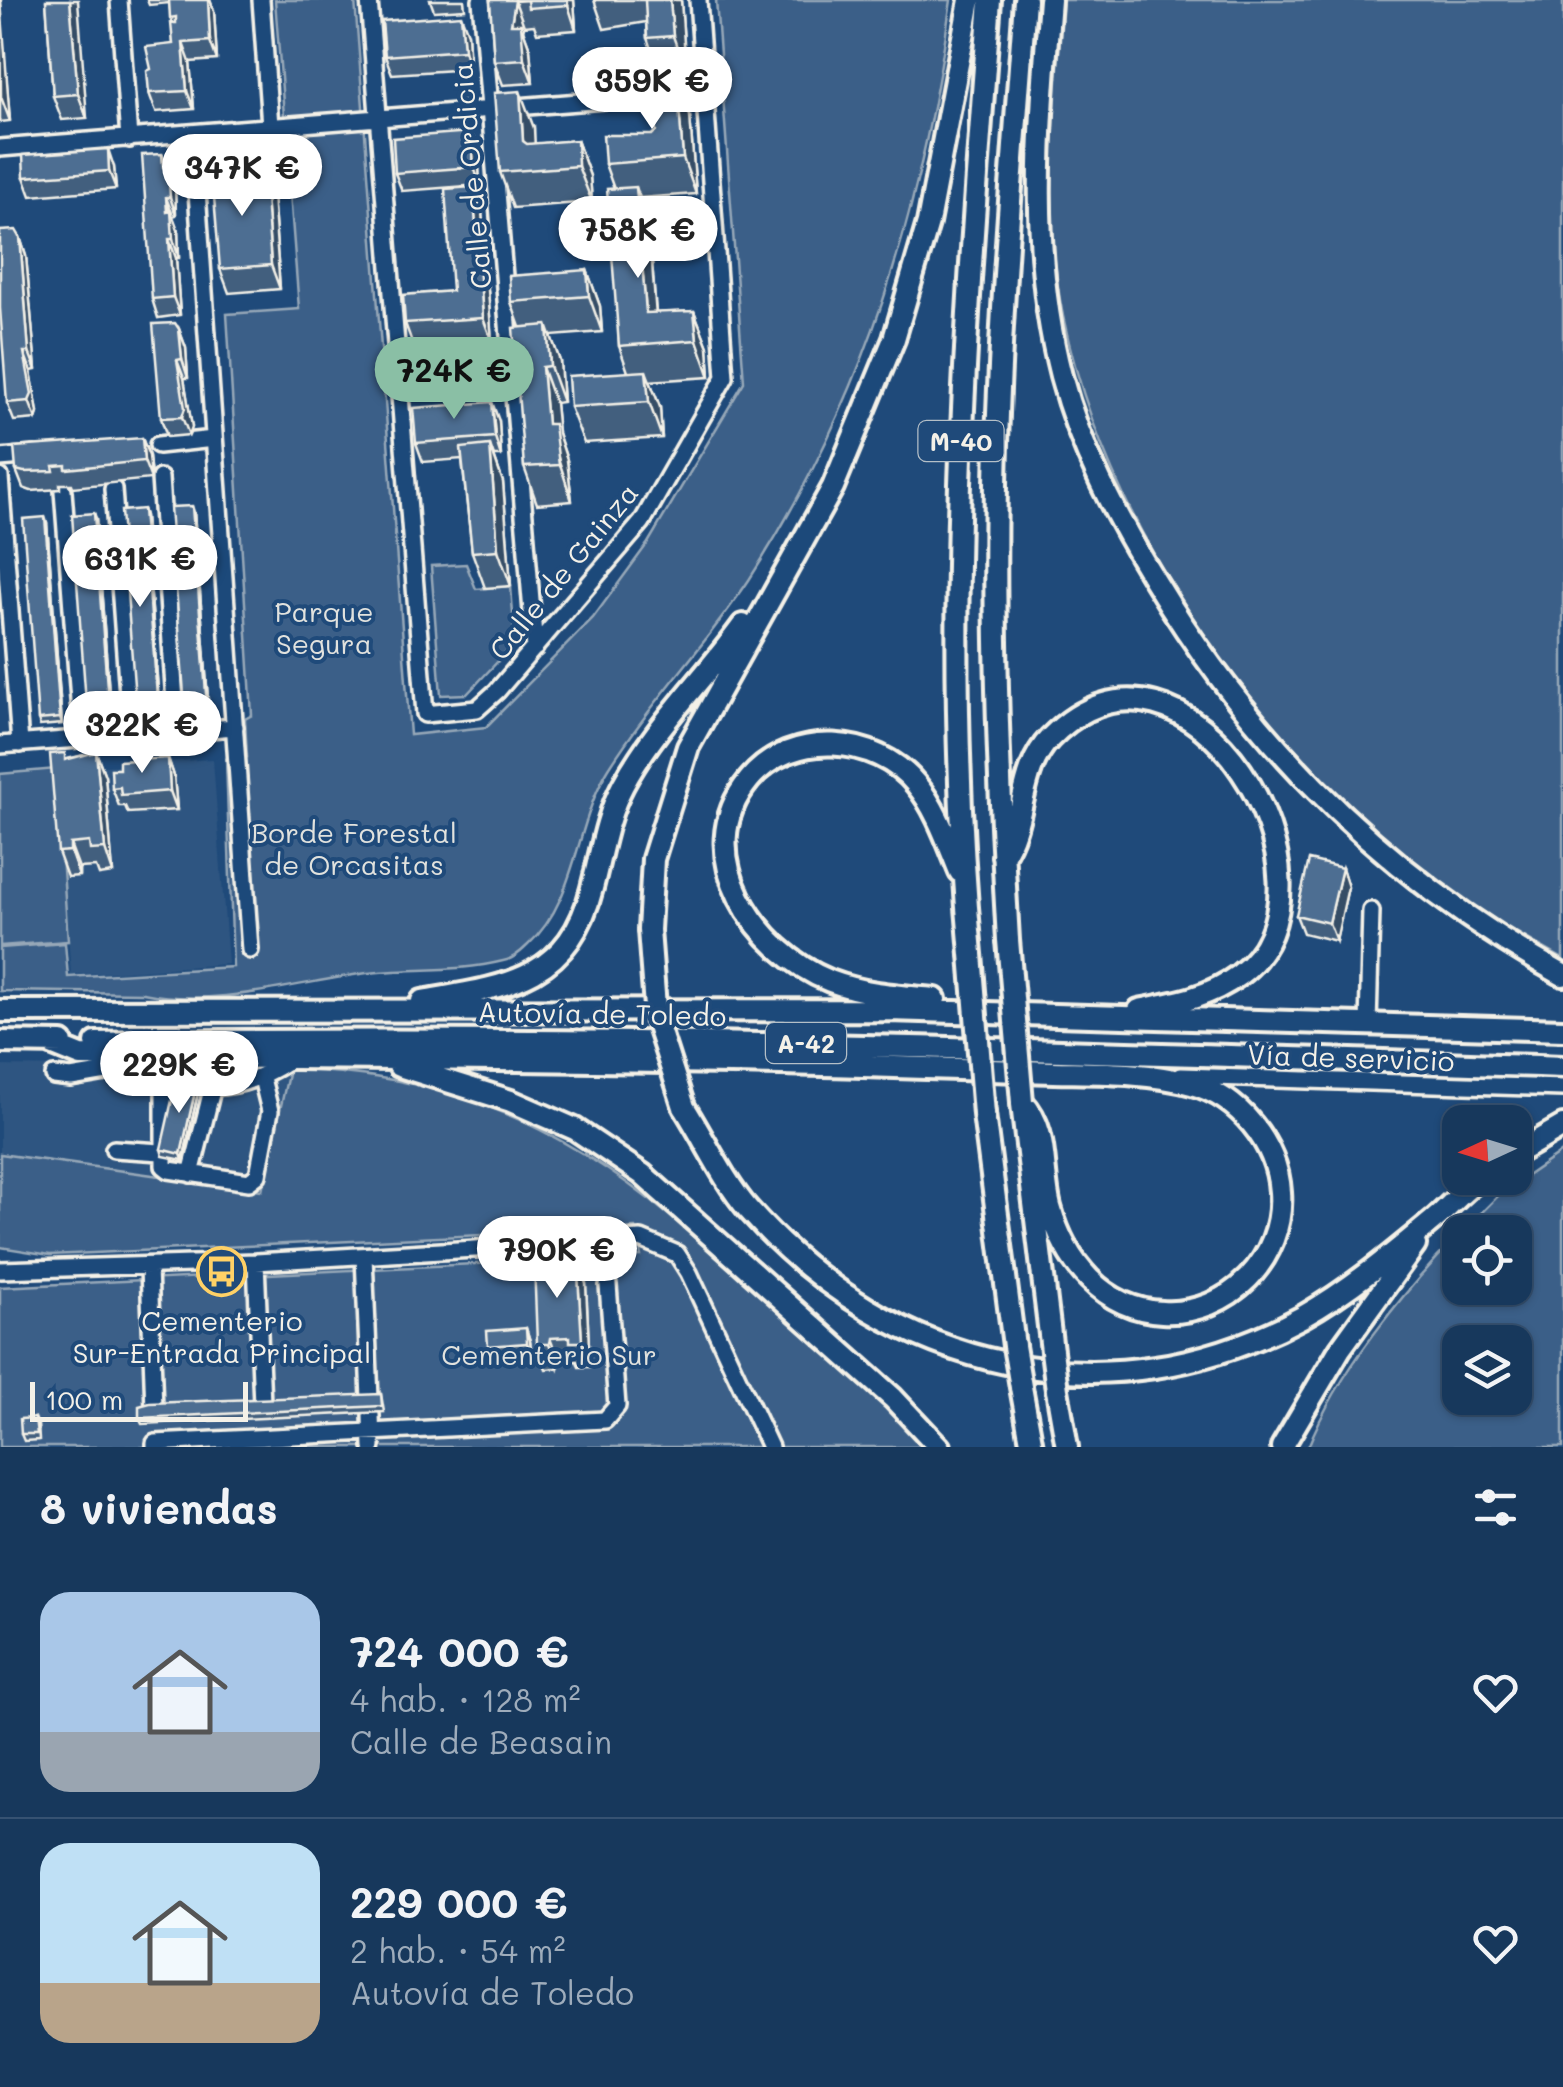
<!DOCTYPE html>
<html lang="es">
<meta charset="utf-8">
<style>
body{margin:0;font-family:Mali,sans-serif;background:#203f62;color:#f1f3f6;height:100vh;display:flex;flex-direction:column;font-size:38px;white-space:nowrap}
*{box-sizing:border-box;margin:0}
p{font-size:32px;color:#9eacbb}
.icon{flex:none;width:55px;height:55px;fill:none;stroke:currentColor;stroke-width:2;stroke-linecap:round;stroke-linejoin:round}
.map{position:relative;height:1447px;overflow:hidden}
.details{display:flex;flex-direction:column;background:#17385c;flex:1}
.details>*{flex:none}
.needle{width:65px;rotate:266deg}
.controls{position:absolute;left:1442px;top:1105px;display:grid;gap:20px}
.controls a{display:grid;place-items:center;width:90px;height:90px;border-radius:20px;background:#17385c;box-shadow:0 2px 8px #0004,0 0 0 2px #365272;font-size:50px}
.scale{position:absolute;left:30px;bottom:25px;width:218px;box-sizing:border-box;padding-left:10px;border:5px solid #f4f1e8;border-top:0;font-size:28px;line-height:35px;white-space:nowrap;color:#f4f1e8;-webkit-text-stroke:8px #1f4a7a;paint-order:stroke}
.price{position:absolute;translate:-50% -85px;padding:0 22px;border-radius:35px;background:#fff;color:#222;font-size:32px;line-height:65px;filter:drop-shadow(0 2px 5px #0008)}
.price::after{content:'';position:absolute;left:50%;top:60px;width:30px;height:22px;margin-left:-15px;background:inherit;clip-path:polygon(0 0,100% 0,50% 100%)}
.price.on{background:#8abfa5;color:#111}
ul{padding:0;list-style:none}
li{display:flex;align-items:center;gap:30px;height:250px;padding:0 40px}
li+li{border-top:2px solid #365272}
li span{display:grid;place-items:center;flex:none;width:280px;height:200px;border-radius:30px;color:#555}
li>.icon{margin-inline-start:auto}
span .icon{width:120px;height:120px;fill:#fffc;stroke-width:1}
li b{font-size:42px}
h2{display:flex;justify-content:space-between;align-items:center;height:120px;padding:0 40px;font-size:42px}
.map>svg:first-child{display:block}
</style>
<div class="map">
<svg width="1563" height="1447" viewBox="0 0 1563 1447">
<rect width="100%" height="100%" fill="#1f4a7a"/>
<filter id="ink" filterUnits="userSpaceOnUse"><feTurbulence type="fractalNoise" baseFrequency=".01" numOctaves="2"/><feDisplacementMap in="SourceGraphic" scale="20" xChannelSelector="R" yChannelSelector="G"/><feConvolveMatrix kernelMatrix="1 2 1 2 8 2 1 2 1" color-interpolation-filters="sRGB"/></filter>
<g filter="url(#ink)">
<!-- built -->
<path fill="#2d5581" d="M213,759L228,964L71,975L56,769Z
M0,1066L289,1070L263,1190L0,1154Z"/>
<!-- green -->
<path fill="#3a5f88" stroke="#97a8b8" stroke-width="2.5" fill-rule="evenodd" d="M275,0H355L410,735L486,727L593,618L648,543L744,382L716,0H951C921,213 866,398 749,580C706,645 651,702 609,768C575,822 578,900 528,945C522,951 511,960 503,961C460,972 411,968 367,973C295,983 215,1008 143,993L0,991V948L65,943L68,977L233,967L226,759L247,757L245,719L252,715L227,314L299,309Z
M1063,0H1563V959C1520,934 1473,910 1434,879C1259,740 1109,538 1063,316C1042,214 1056,104 1063,0Z
M466,564L476,589L511,586L515,643L467,694L441,695L431,566Z
M56,769L68,941L0,946V774Z
M289,1070C439,1072 556,1122 671,1217L908,1424L925,1447H0V1287L641,1256L635,1228L50,1255L0,1247V1154L262,1190Z
M1563,1151V1447H1308C1337,1374 1404,1290 1460,1234V1288H1515V1232H1462L1499,1195ZM1460,1342H1515V1398H1460Z"/>
<g fill="none" stroke-linecap="round" stroke-linejoin="round">
<defs>
<path id="minor" d="M119,0L129,139
M261,0L270,126
M369,0L425,714L477,709L497,691L642,522L725,377L698,0
M481,0L535,648
M193,134L250,950
M0,148L706,92
M158,445L214,439
M0,458L35,455
M0,477L20,744
M160,478L177,732
M113,489L131,735
M63,491L82,739
M0,745L235,727
M1368,1025L1371,911
M120,1063C197,1078 216,1108 291,1059
M164,1075V1166L169,1170L249,1182L258,1175L270,1111L262,1078
M54,1076L71,1078L130,1068
M1181,1076L1563,1088
M114,1149L161,1152
M191,1174L213,1086
M364,1256L370,1399
M256,1262L262,1404
M149,1267L154,1409
M0,1270L256,1262L641,1239L677,1254L689,1273L770,1447
M371,1415L372,1447
M155,1447V1443L605,1420L617,1406L608,1285"/>
<path id="highway" d="M1050,0C1040,127 1029,251 1061,376C1080,449 1116,517 1155,581C1256,748 1392,881 1563,975
M1003,856C1027,820 1018,771 1050,738C1188,598 1359,887 1239,975C1208,998 1175,1003 1139,1010
M649,930L653,859L688,747L833,487L894,339L928,223L970,0
M1008,940C999,788 993,637 996,485C999,323 1013,161 1025,0
M971,954C941,637 966,317 990,0
M935,999C899,996 864,994 830,981C757,952 688,854 749,780C791,729 876,735 916,784C937,809 948,843 960,872
M422,1001C504,987 569,981 592,888C601,854 606,817 623,785C654,727 704,679 743,625
M0,1011L889,1010L1563,1030
M0,1042L62,1043
M49,1043L81,1056C342,1059 602,1059 863,1066C926,1068 990,1070 1054,1072C1100,1073 1147,1072 1192,1084C1239,1097 1277,1143 1280,1192C1285,1258 1229,1316 1162,1312C1103,1309 1065,1262 1050,1207C1041,1171 1049,1129 1022,1102
M96,1043C585,1034 1074,1050 1563,1067
M399,1066L511,1101L575,1129L642,1174L893,1398L939,1447
M1022,1104L1052,1351
M684,1107C705,1140 723,1180 748,1209C891,1371 1109,1422 1302,1317C1350,1290 1394,1253 1436,1218C1451,1205 1464,1189 1481,1178
M984,1114L1014,1346
M1515,1154L1563,1126
M1021,1387L1032,1447
M1057,1390L1067,1447
M1282,1447L1340,1349L1415,1245"/>
</defs>
<!-- minor casing -->
<use href="#minor" stroke="#f4f1e8" stroke-width="22"/>
<!-- highway casing -->
<use href="#highway" stroke="#f4f1e8" stroke-width="28"/>
<!-- minor -->
<use href="#minor" stroke="#1f4a7a" stroke-width="15"/>
<!-- highway -->
<use href="#highway" stroke="#1f4a7a" stroke-width="20"/>
<defs>
<path id="highway-bridge" d="M649,930L656,1020L684,1107
M1008,940L1022,1102
M971,954L984,1114
M1014,1346L1021,1387
M1052,1351L1057,1390"/>
</defs>
<!-- highway-bridge casing -->
<use href="#highway-bridge" stroke="#f4f1e8" stroke-width="28" stroke-linecap="butt"/>
<!-- highway-bridge -->
<use href="#highway-bridge" stroke="#1f4a7a" stroke-width="20"/>
</g>
<!-- wall -->
<path fill="#425f7e" stroke="#f4f1e8" stroke-width="2.5" d="M0,0L10,121L0,122Z
M46,0L87,118L62,120L53,96Z
M147,0H210L214,11L217,60L190,62L194,109L156,112L149,93L151,69L173,44L172,23L169,3L149,5Z
M430,0H464L465,9L434,11Z
M490,0H574L576,30L537,33L534,25L524,26L523,30L530,49L533,83L503,85L494,61Z
M594,0H681L686,72L660,74L647,38L646,22L604,29Z
M468,33L470,69L392,74L385,56Z
M677,80L690,116L696,194L640,198L649,223L656,313L694,311L708,347L710,377L650,381L660,407L662,438L584,443L570,407L628,372L619,346L614,189L605,164L652,135L656,131Z
M534,128V144L577,140L590,176L592,202L513,208L500,172Z
M478,150L480,185L402,191L395,173Z
M162,154L175,185L176,215L172,216L178,230L179,258H176L180,315L158,318L152,299Z
M114,167L116,189L31,196L24,177Z
M473,187L482,212L492,342L414,348L405,323L452,291Z
M273,194L280,289L229,293L220,269Z
M20,237L26,256L36,370L31,371L38,413L36,419L14,421L7,403Z
M587,270L600,306L602,332L551,336L560,361L563,402L555,403L558,433L567,460L572,501L537,504L524,467L520,327L511,302Z
M179,329L186,348L188,378H184L192,427L189,435L167,437L161,418Z
M499,421L501,456H494L503,482L511,586L485,588L472,552L462,459L423,462L416,443Z
M142,438L149,456L151,479L73,487L72,484H60V489L31,491L23,488L16,470Z
M143,509L145,516L160,717L139,718L136,712Z
M194,512L209,713L188,715L185,708Z
M94,513L96,519L111,720L90,722L87,716Z
M47,523L62,724L40,726L38,720Z
M96,752L105,776L113,873L99,875L96,867L79,868V876L67,877L58,852L67,759Z
M168,758L174,776L177,810L128,813L125,806H119L112,788L119,769Z
M1342,868L1348,887L1336,941L1303,933L1296,915Z
M197,1082L199,1088L183,1160L163,1156L161,1149Z
M586,1284L590,1367H579L577,1361L559,1362L558,1368L546,1369L537,1344Z
M526,1328L530,1341L532,1355L493,1358L488,1346Z
M381,1394L384,1412L142,1424L139,1418Z
M35,1418L38,1424L39,1440L24,1441L21,1434Z"/>
<!-- shaded-wall -->
<path fill="#364d66" stroke="#f4f1e8" stroke-width="2.5" d="M0,0H1L10,121L1,97Z
M70,0H78L87,118L78,94Z
M208,0H210L214,11L217,60L210,41Z
M567,0H574L576,30L568,5Z
M670,0H681L686,72L673,36Z
M515,1L524,26L523,30L530,49L533,83L511,24Z
M461,15L468,33L470,69L464,50Z
M183,43L190,62L194,109L187,91Z
M677,80L690,116L696,194L683,158Z
M520,91L534,128L536,169L523,141Z
M471,132L478,150L480,185L474,167Z
M577,140L590,176L592,202L578,166Z
M108,149L114,167L116,189L109,171Z
M162,154L175,185L176,215L170,197L163,167Z
M264,169L273,194L280,289L271,265Z
M473,187L482,212L492,342L483,318Z
M636,187L649,223L658,343L646,313Z
M166,197L178,230L179,258L173,239Z
M20,237L26,256L36,370L29,352Z
M169,239L176,258L180,315L173,297Z
M587,270L600,306L602,332L589,296Z
M694,311L708,347L710,377L697,340Z
M547,325L560,361L563,402L550,366Z
M179,329L186,348L188,378L182,359Z
M24,352L31,371L38,413L36,419L29,401Z
M177,360L184,378L192,427L189,435L182,417Z
M542,367L555,403L558,433L567,460L572,501L547,424Z
M646,371L660,407L662,438L649,402Z
M492,402L499,421L501,456L495,437Z
M142,438L149,456L151,479L144,461Z
M490,445L503,482L511,586L498,550Z
M192,506L194,512L209,713L207,707Z
M143,509L145,516L160,717L158,710Z
M94,513L96,519L111,720L109,714Z
M45,517L47,523L62,724L60,718Z
M96,752L105,776L113,873L105,849Z
M168,758L174,776L177,810L170,791Z
M70,844L79,868V876L70,851Z
M1342,868L1348,887L1336,941L1329,923Z
M197,1082L199,1088L183,1160L181,1154Z
M577,1259L586,1284L590,1367L582,1342Z
M526,1328L530,1341L532,1355L527,1343Z
M550,1338L559,1362L558,1368L549,1344Z"/>
<!-- building -->
<path fill="#4d6e92" stroke="#f4f1e8" stroke-width="2.5" d="M46,0H70L78,94L53,96Z
M169,0H208L210,41L183,43L187,91L149,93L147,71L151,69L146,47L173,44L171,23H176V17L170,18Z
M490,0H567L568,5L528,8L527,0L515,1L511,24H521L524,59L494,61Z
M645,0H670L673,36L647,38Z
M461,15L464,50L385,56L382,21Z
M677,80L683,158L605,164L603,135H652L656,131L651,82Z
M520,91L523,141L527,144L577,140L578,166L500,172L494,93Z
M471,132L474,167L395,173L393,138Z
M108,149L109,171L24,177L23,155Z
M162,154L163,167H168L170,197H166L167,212L171,211L173,239H169L173,297L152,299L142,155Z
M264,169L271,265L220,269L212,173Z
M473,187L483,318L405,323L403,295L452,291L445,189Z
M636,187L646,313L694,311L697,340L619,346L607,189Z
M16,230L20,237L29,352H24L32,394L29,401L7,403L0,308V231Z
M587,270L589,296L511,302L509,276Z
M175,323L179,329L182,359L177,360L185,408L182,417L161,418L153,324Z
M547,325L550,366L542,367L547,424H554L559,465L524,467L513,328Z
M646,371L649,402L570,407L568,376Z
M492,402L495,437L416,443L413,408Z
M142,438L144,461L66,469V465L53,466L54,471L24,472L16,470L14,447Z
M490,445L498,550L472,552L461,448Z
M192,506L207,707L185,708L170,507Z
M143,509L158,710L136,712L121,511Z
M94,513L109,714L87,716L72,515Z
M45,517L60,718L38,720L23,519Z
M96,752L105,849L90,850L89,842L70,844V851L58,852L50,754L65,753V760Z
M168,758L170,791L121,795L120,787L112,788L111,769H119V761Z
M1309,860L1342,868L1329,923L1296,915Z
M177,1078L197,1082L181,1154L161,1149Z
M577,1259L582,1342H570V1337L550,1338L549,1344H537L534,1262Z
M526,1328L527,1343L488,1346L487,1331Z
M381,1394L382,1406L139,1418V1406L150,1403Z
M35,1418L37,1434H21L20,1419Z"/>
</g>
<!-- icons -->
<defs>
<symbol id="bus-ring" viewBox="-11 -11 22 22"><circle r="9.5" fill="#1f4a7a" stroke="#ffd166" stroke-width="1.5"/><path d="M-5-6H5V4H4V6H2V4H-2V6H-4V4H-5ZM-3.5-4V0h7V-4ZM-3.5 1.2v1.5H-2V1.2ZM2 1.2v1.5H3.5V1.2Z" fill="#ffd166"/></symbol>
</defs>
<g fill-rule="evenodd">
<use href="#bus-ring" x="194" y="1244" width="55" height="55"/>
</g>
<g text-anchor="middle" dominant-baseline="central" stroke-width="8" stroke-linejoin="round" paint-order="stroke">
<!-- shield labels -->
<g fill="#1f4a7a" stroke="#b4bfc7" stroke-width="2.5">
<rect x="918.5" y="421" width="85" height="40" rx="8"/>
<rect x="766" y="1023" width="80" height="40" rx="8"/>
</g>
<g font-size="25" font-weight="bold" fill="#f4f1e8">
<text x="961" y="441">M-40</text>
<text x="806" y="1043">A-42</text>
</g>
<!-- street labels -->
<g font-size="28" fill="#f4f1e8" stroke="#1f4a7a">
<text transform="translate(471 176) rotate(-95)">Calle de Ordicia</text>
<text transform="translate(563 571) rotate(-51)">Calle de Gainza</text>
<text transform="translate(602 1013) rotate(1)">Autovía de Toledo</text>
<text transform="translate(1351 1057) rotate(2)">Vía de servicio</text>
</g>
<!-- park labels -->
<g font-size="28" fill="#e1e2de" stroke="#1f4a7a">
<text x="324" y="611">Parque<tspan x="324" dy="32">Segura</tspan></text>
<text x="354" y="832">Borde Forestal<tspan x="354" dy="32">de Orcasitas</tspan></text>
<text x="549" y="1354">Cementerio Sur</text>
</g>
<!-- poi labels -->
<g font-size="28" fill="#f4f1e8" stroke="#1f4a7a">
<text x="222" y="1320">Cementerio<tspan x="222" dy="32">Sur-Entrada Principal</tspan></text>
</g>
</g>
</svg>
<div class="controls">
<a><svg class="needle" viewBox="-14 -14 28 28"><path d="M0-13l5 13h-10z" fill="#e53935"/><path d="M0 13l5-13h-10z" fill="#9eacbb"/></svg></a>
<a><svg class="icon" aria-label="locate" viewBox="0 0 24 24"><circle cx="12" cy="12" r="6"/><path d="M12 2v4M12 18v4M2 12h4M18 12h4"/></svg></a>
<a><svg class="icon" aria-label="layers" viewBox="0 0 24 24"><path d="M12 4l9 5-9 5-9-5zM3 14l9 5 9-5"/></svg></a>
</div>
<div class="scale">100 m</div>
<b class="price" style="left:652px;top:132px">359K €</b>
<b class="price" style="left:242px;top:219px">347K €</b>
<b class="price" style="left:638px;top:281px">758K €</b>
<b class="price on" style="left:454px;top:422px">724K €</b>
<b class="price" style="left:140px;top:610px">631K €</b>
<b class="price" style="left:142px;top:776px">322K €</b>
<b class="price" style="left:179px;top:1116px">229K €</b>
<b class="price" style="left:557px;top:1301px">790K €</b>
</div>
<section class="details">
<h2>8 viviendas<svg class="icon" aria-label="filters" viewBox="0 0 24 24"><path d="M4 7h16M4 17h16"/><circle cx="9" cy="7" r="2"/><circle cx="15" cy="17" r="2"/></svg></h2>
<ul>
<li><span style="background:linear-gradient(#a9c7e8 70%,#9aa5b1 0)"><svg class="icon" aria-label="home" viewBox="0 0 24 24"><path d="M3 11l9-7 9 7M6 9v11h12V9"/></svg></span><div><b>724 000 €</b><p>4 hab. · 128 m²</p><p>Calle de Beasain</p></div><svg class="icon" aria-label="heart" viewBox="0 0 24 24"><path d="M12 20l-8-8c-3-5 5-10 8-4 3-6 11-1 8 4z"/></svg></li>
<li><span style="background:linear-gradient(#bfe0f5 70%,#b9a48a 0)"><svg class="icon" aria-label="home" viewBox="0 0 24 24"><path d="M3 11l9-7 9 7M6 9v11h12V9"/></svg></span><div><b>229 000 €</b><p>2 hab. · 54 m²</p><p>Autovía de Toledo</p></div><svg class="icon" aria-label="heart" viewBox="0 0 24 24"><path d="M12 20l-8-8c-3-5 5-10 8-4 3-6 11-1 8 4z"/></svg></li>
</ul>
</section>
